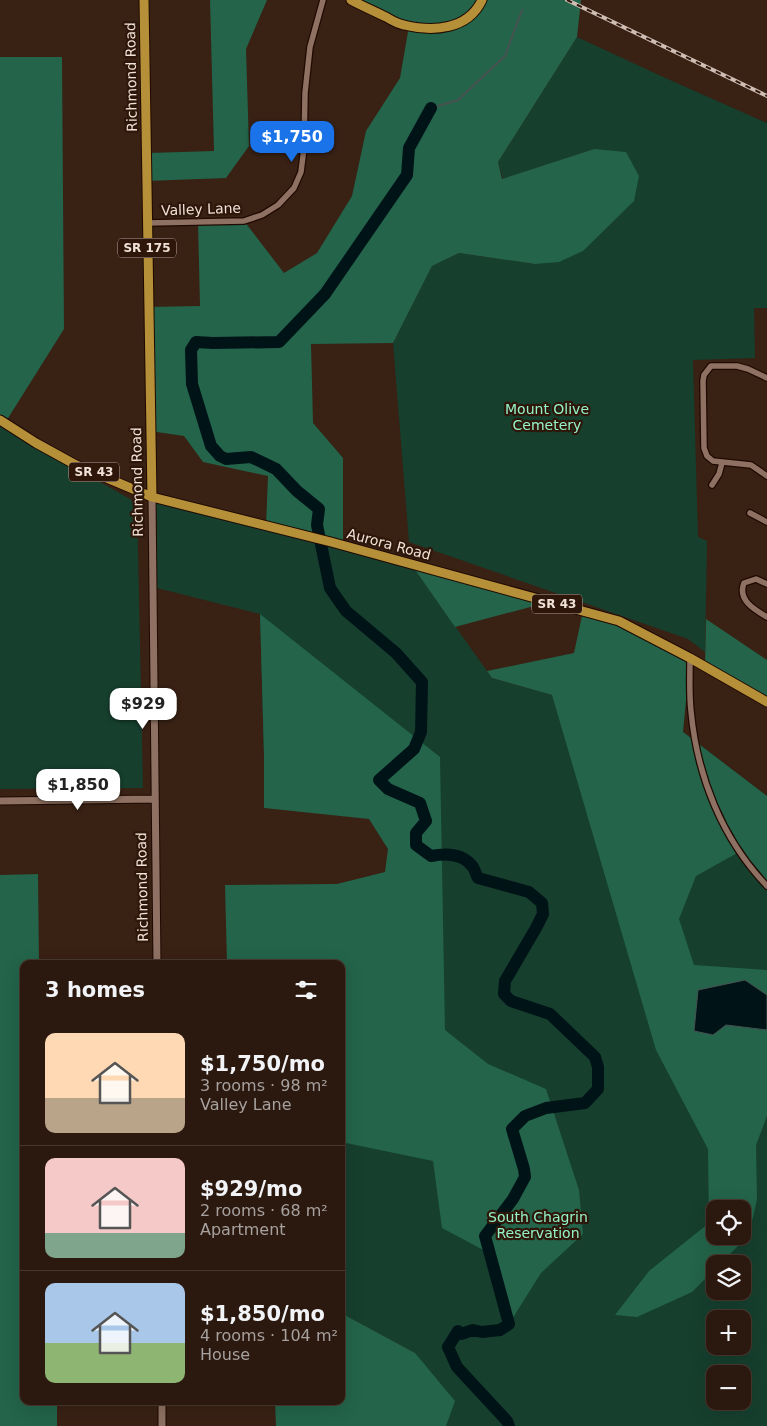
<!DOCTYPE html>
<meta charset="utf-8">
<style>
body{margin:0;font-family:"DejaVu Sans",sans-serif;background:#332218;color:#f1f3f6;height:100vh;display:flex;flex-direction:column;font-size:19px;white-space:nowrap}
*{box-sizing:border-box;margin:0}
p{font-size:16px;color:#a6a09e}
.icon{flex:none;width:28px;height:28px;fill:none;stroke:currentColor;stroke-width:2;stroke-linecap:round;stroke-linejoin:round}
.map{position:relative;flex:1;overflow:hidden}
.sheet{position:absolute;left:20px;top:960px;width:325px;height:445px;display:flex;flex-direction:column;background:#2b190f;border-radius:10px;box-shadow:0 5px 20px #0002,0 0 0 1px #47382f}
.sheet>*{flex:none}
.buttons{position:absolute;left:706px;top:1200px;display:grid;gap:10px}
.buttons a{display:grid;place-items:center;width:45px;height:45px;border-radius:10px;background:#2b190f;box-shadow:0 5px 20px #0002,0 0 0 1px #47382f;font-size:25px}
.price{position:absolute;translate:-50% -42px;padding:0 11px;border-radius:10px;background:#fff;color:#222;font-size:16px;line-height:32px;filter:drop-shadow(0 1px 2px #0008)}
.price::after{content:'';position:absolute;left:50%;top:30px;width:15px;height:11px;margin-left:-8px;background:inherit;clip-path:polygon(0 0,100% 0,50% 100%)}
.price.selected{background:#1a73e8;color:#fff}
ul{padding:0;list-style:none}
li{display:flex;align-items:center;gap:15px;height:125px;padding:0 25px}
li+li{border-top:1px solid #47382f}
li span{display:grid;place-items:center;flex:none;width:140px;height:100px;border-radius:10px;color:#555}
li>.icon{margin-inline-start:auto}
span .icon{width:60px;height:60px;fill:#fffc;stroke-width:1}
li b{font-size:21px}
h2{display:flex;justify-content:space-between;align-items:center;height:60px;padding:0 25px;font-size:21px}
.map>svg:first-child{display:block}
</style>
<div class="map">
<svg width="767" height="1426" viewBox="0 0 767 1426">
<rect width="100%" height="100%" fill="#392114"/>
<!-- green -->
<path fill="#163f2e" fill-rule="evenodd" d="M577,37L661,76L767,123V308H754L755,358L693,360L698,537L707,541L705,652L688,639L409,542L393,343L432,266L459,253L535,264L594,149L503,179L498,162Z
M0,425L137,503L143,788L0,789Z
M152,497L411,564L492,678L683,732L767,796V1426H416L415,1353L341,1313V1076L440,757L264,756L260,614L153,587ZM715,1209H742V1236H715ZM715,1264H742V1291H715ZM715,1319H742V1346H715ZM715,1374H742V1401H715Z"/>
<!-- forest -->
<path fill="#23644a" fill-rule="evenodd" d="M210,0H267L246,49L249,146L226,178L146,181L148,153L214,151Z
M351,0H581L577,37L498,162L502,179L594,149L626,152L639,176L634,201L583,251L559,262L535,264L459,253L432,266L393,343L311,344L313,423L343,458V546L266,526L268,476L203,462L184,436L150,431L148,307L200,306L198,222L244,221L284,273L317,253L352,196L366,131L400,78L409,26Z
M0,57H62L64,329L5,423L0,420Z
M411,564L549,602L455,627Z
M583,611L619,621L690,658L683,732L767,796V886L739,852L696,876L679,919L694,965L767,970V995L745,980L694,1030L713,1035L726,1025L767,1030V1116L756,1145L757,1199L749,1235L720,1264H715V1269L692,1292L637,1317L615,1315L649,1271L709,1223L708,1149L656,1050L552,695L492,678L487,671L574,653ZM715,1209H742V1236H715Z
M260,614L440,757L445,1030L488,1064L546,1089L579,1190L583,1234L541,1273L509,1324L489,1253L442,1228L433,1161L341,1142V964H227L225,885L337,884L385,872L388,849L369,819L264,808V756Z
M706,619L767,660V702L705,666Z
M38,874L39,964H24V1401H57V1426H0V875Z
M341,1313L415,1353L455,1401L446,1426H276L275,1401H341Z"/>
<!-- water -->
<path fill="#001418" stroke="#485252" d="M745,980L767,995V1030L726,1025L713,1035L694,1031L698,990Z"/>
<g fill="none" stroke-linecap="round" stroke-linejoin="round">
<!-- stream -->
<path stroke="#485252" stroke-width="2" d="M431,108L458,100L505,56L522,10"/>
<!-- river -->
<path stroke="#001418" stroke-width="12" d="M431,108L409,148L407,175L325,294L279,342L213,343L196,342L191,350L192,384L211,446L220,456L226,459L251,457L276,469L297,491L319,509L317,525L330,588L346,611L396,653L422,682L421,732L414,749L379,780L388,789L420,803L426,821L416,833V845L431,856C446,853 463,853 473,867C475,870 476,875 478,878L529,892L542,903L543,914L536,928L505,981L504,994L511,1001L550,1014L595,1057L598,1067V1089L585,1103L546,1108L525,1116L512,1129L524,1169L525,1177L513,1199L485,1236L509,1324L500,1330L482,1332L473,1330L461,1334L458,1331L448,1347L457,1367L507,1421L509,1426"/>
<defs>
<path id="minor" d="M147,223L244,221L262,215L278,205L294,188L301,172L304,148L305,93L310,47L323,0
M767,378L748,369L737,366H711L704,375L703,381L704,448L707,456L713,461L751,465L767,476
M712,485L719,474L722,463
M750,513L767,522
M767,584L756,579L744,583C737,600 755,610 767,617
M690,658C690,675 689,694 691,711C697,776 722,839 767,886"/>
<path id="tertiary" d="M152,497L157,964
M0,801L155,799
M162,1401V1426"/>
<path id="primary" d="M144,0L152,497
M351,0C362,6 374,11 386,17C391,20 398,24 404,25C433,32 468,30 482,0
M0,420L36,443L76,465L152,497L331,542L619,621L690,658L767,702"/>
</defs>
<!-- minor casing -->
<use href="#minor" stroke="#1f0901" stroke-width="8"/>
<!-- tertiary casing -->
<use href="#tertiary" stroke="#1f0901" stroke-width="9"/>
<!-- primary casing -->
<use href="#primary" stroke="#1f0901" stroke-width="11"/>
<!-- minor -->
<use href="#minor" stroke="#8e7162" stroke-width="5.5"/>
<!-- tertiary -->
<use href="#tertiary" stroke="#8e7162" stroke-width="7"/>
<!-- primary -->
<use href="#primary" stroke="#b69038" stroke-width="9"/>
<defs>
<path id="rail" d="M567,0L767,96"/>
</defs>
<!-- rail casing -->
<use href="#rail" stroke="#cfbdb4" stroke-width="4"/>
<!-- rail -->
<use href="#rail" stroke="#2e170a" stroke-width="2" stroke-dasharray="5.5" stroke-linecap="butt"/>
</g>
<g text-anchor="middle" dominant-baseline="central" stroke-width="4.5" stroke-linejoin="round" paint-order="stroke">
<!-- shield labels -->
<g fill="#2e170a" stroke="#b6a49a" stroke-width="1">
<rect x="118" y="238.5" width="58" height="19" rx="4"/>
<rect x="69" y="462.5" width="50" height="19" rx="4"/>
<rect x="532" y="594.5" width="50" height="19" rx="4"/>
</g>
<g font-size="12" font-weight="bold" fill="#f1e1d8">
<text x="147" y="248">SR 175</text>
<text x="94" y="472">SR 43</text>
<text x="557" y="604">SR 43</text>
</g>
<!-- street labels -->
<g font-size="14" fill="#f1e1d8" stroke="#2e170a">
<text transform="translate(131 77) rotate(-91)">Richmond Road</text>
<text transform="translate(201 209) rotate(-2)">Valley Lane</text>
<text transform="translate(137 482) rotate(-91)">Richmond Road</text>
<text transform="translate(389 544) rotate(15)">Aurora Road</text>
<text transform="translate(142 887) rotate(-91)">Richmond Road</text>
</g>
<!-- park labels -->
<g font-size="14" fill="#94f3c8" stroke="#2e170a">
<text x="547" y="409">Mount Olive<tspan x="547" dy="16">Cemetery</tspan></text>
<text x="538" y="1217">South Chagrin<tspan x="538" dy="16">Reservation</tspan></text>
</g>
</g>
</svg>
<div class="buttons">
<a><svg class="icon" aria-label="locate" viewBox="0 0 24 24"><circle cx="12" cy="12" r="6"/><path d="M12 2v4M12 18v4M2 12h4M18 12h4"/></svg></a>
<a><svg class="icon" aria-label="layers" viewBox="0 0 24 24"><path d="M12 4l9 5-9 5-9-5zM3 14l9 5 9-5"/></svg></a>
<a>+</a>
<a>−</a>
</div>
<b class="price selected" style="left:292px;top:163px">$1,750</b>
<b class="price" style="left:143px;top:730px">$929</b>
<b class="price" style="left:78px;top:811px">$1,850</b>
<section class="sheet">
<h2>3 homes<svg class="icon" aria-label="filters" viewBox="0 0 24 24"><path d="M4 7h16M4 17h16"/><circle cx="9" cy="7" r="2"/><circle cx="15" cy="17" r="2"/></svg></h2>
<ul>
<li><span style="background:linear-gradient(#ffd9b3 65%,#b9a48a 0)"><svg class="icon" aria-label="home" viewBox="0 0 24 24"><path d="M3 11l9-7 9 7M6 9v11h12V9"/></svg></span><div><b>$1,750/mo</b><p>3 rooms · 98 m²</p><p>Valley Lane</p></div></li>
<li><span style="background:linear-gradient(#f6c9c9 75%,#7fa58c 0)"><svg class="icon" aria-label="home" viewBox="0 0 24 24"><path d="M3 11l9-7 9 7M6 9v11h12V9"/></svg></span><div><b>$929/mo</b><p>2 rooms · 68 m²</p><p>Apartment</p></div></li>
<li><span style="background:linear-gradient(#a9c7e8 60%,#8fb573 0)"><svg class="icon" aria-label="home" viewBox="0 0 24 24"><path d="M3 11l9-7 9 7M6 9v11h12V9"/></svg></span><div><b>$1,850/mo</b><p>4 rooms · 104 m²</p><p>House</p></div></li>
</ul>
</section>
</div>
